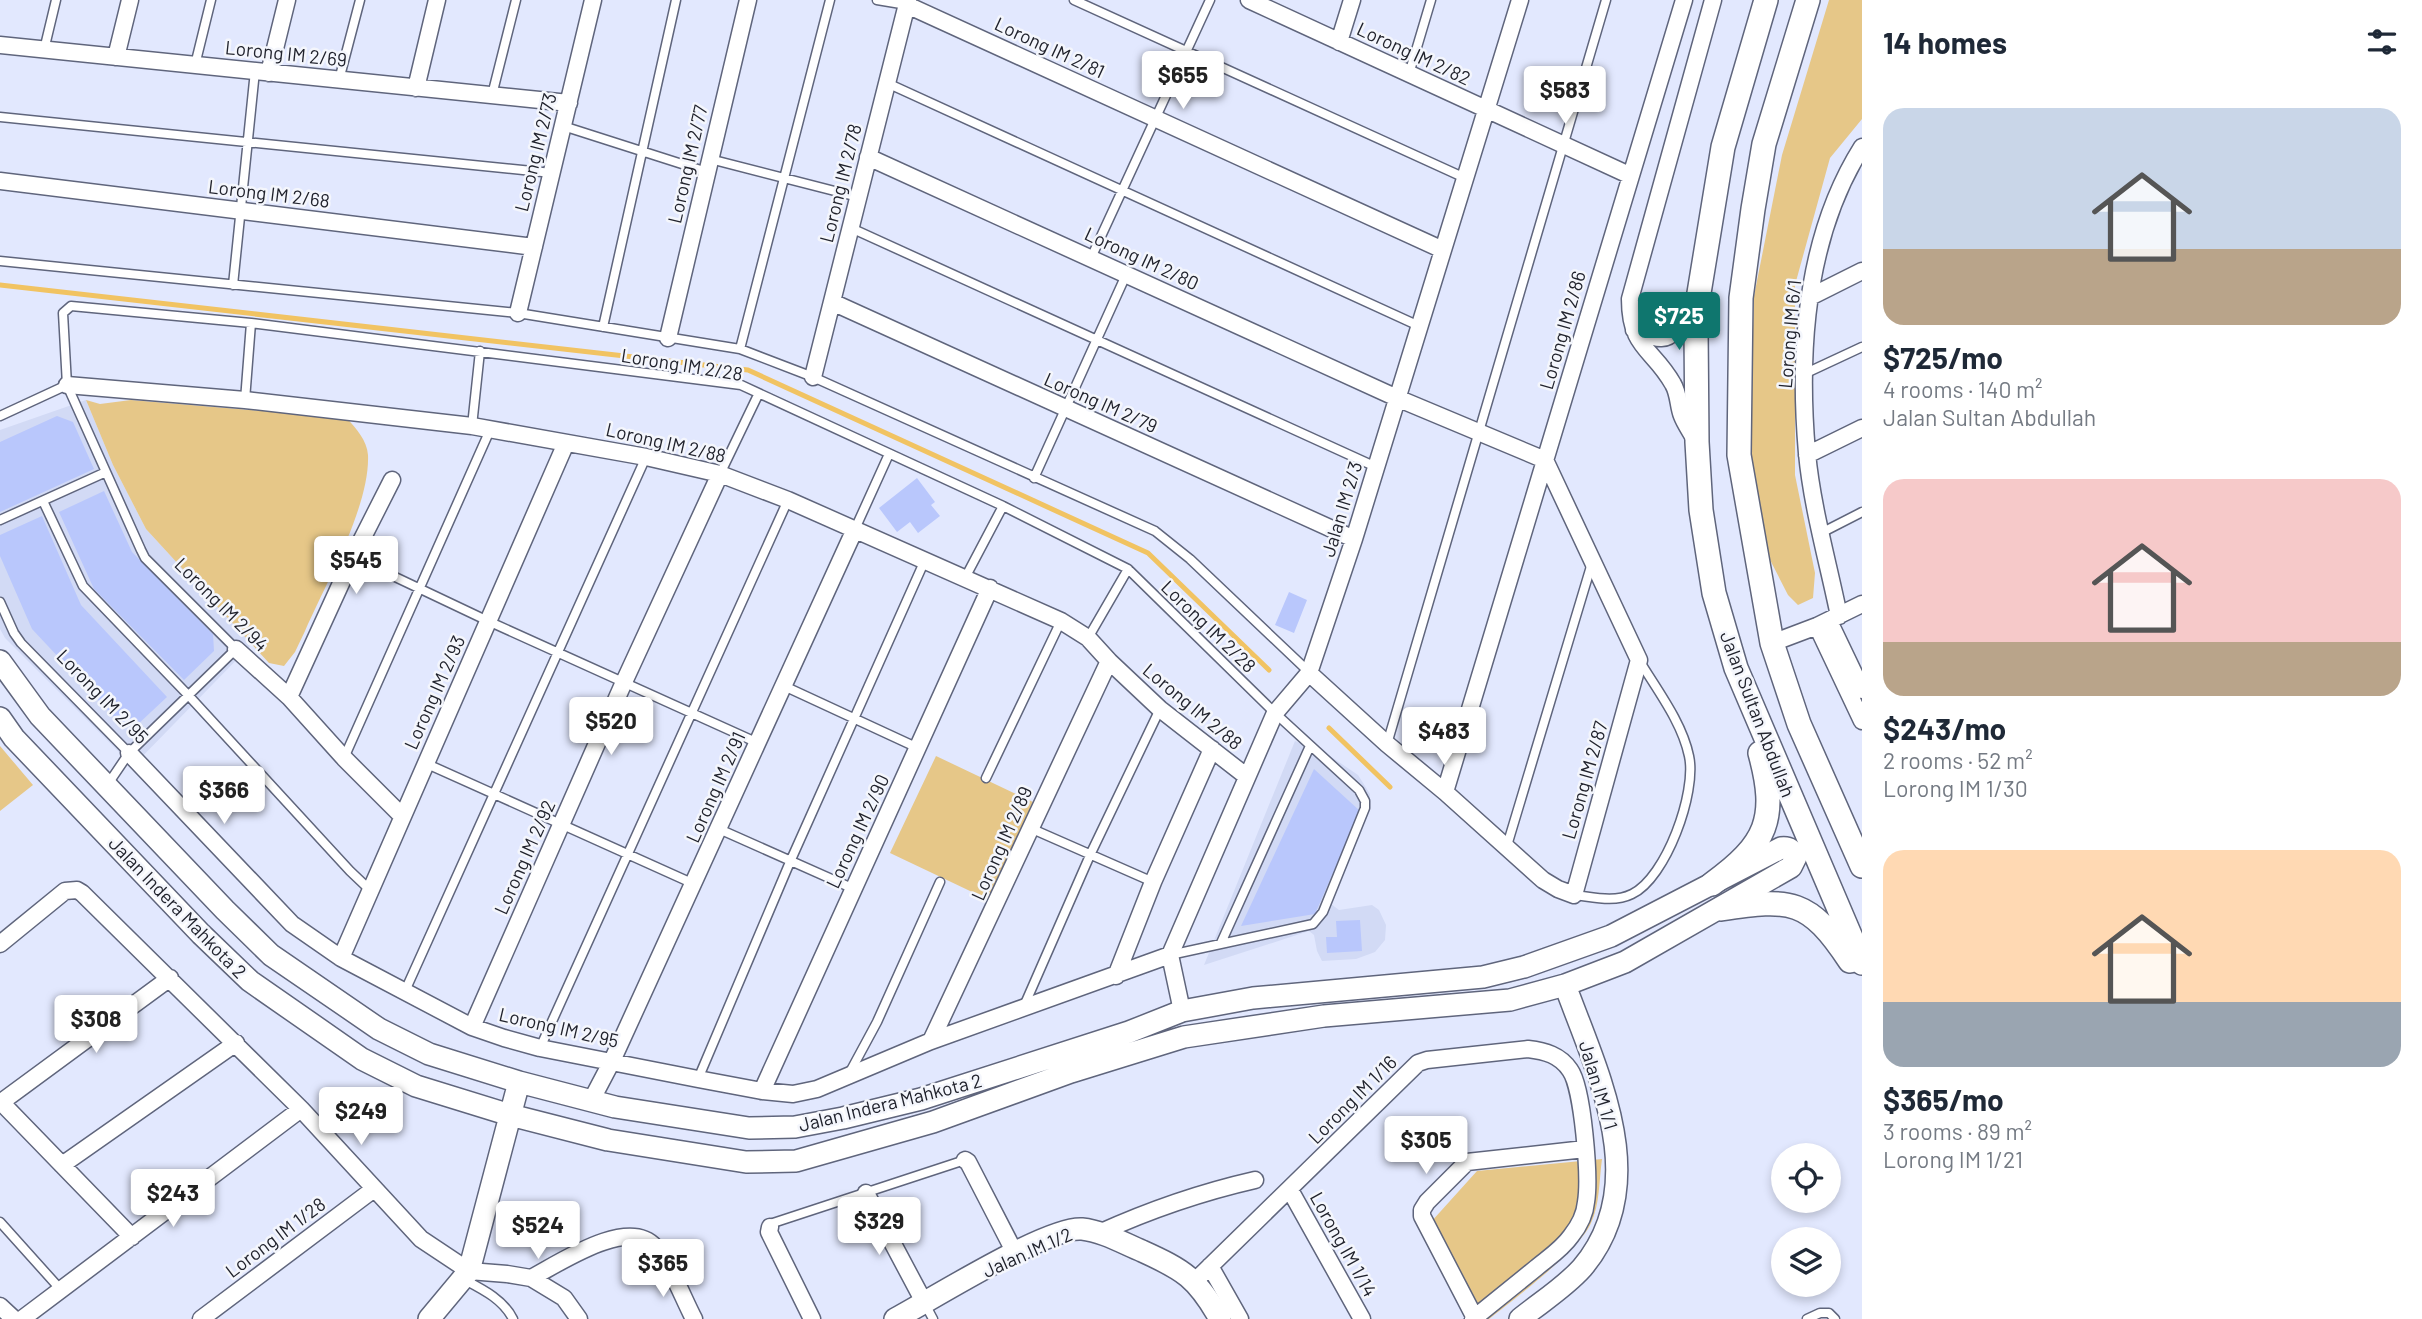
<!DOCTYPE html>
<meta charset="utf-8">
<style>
body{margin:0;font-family:Barlow,sans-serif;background:#f6f6f7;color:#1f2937;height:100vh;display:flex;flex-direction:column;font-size:26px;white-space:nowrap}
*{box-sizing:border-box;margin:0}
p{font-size:23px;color:#747a83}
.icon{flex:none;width:38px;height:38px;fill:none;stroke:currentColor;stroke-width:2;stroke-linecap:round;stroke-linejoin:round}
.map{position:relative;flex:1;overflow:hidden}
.details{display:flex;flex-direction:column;background:#fff;width:560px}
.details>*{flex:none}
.buttons{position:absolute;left:1771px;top:1143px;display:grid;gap:14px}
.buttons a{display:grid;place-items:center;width:70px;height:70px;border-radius:50%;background:#fff;box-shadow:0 4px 10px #0003;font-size:35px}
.price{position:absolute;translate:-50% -60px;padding:0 16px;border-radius:7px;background:#fff;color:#222;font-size:23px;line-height:46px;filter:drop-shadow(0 2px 4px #0008)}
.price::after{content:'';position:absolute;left:50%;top:42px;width:21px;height:16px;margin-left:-10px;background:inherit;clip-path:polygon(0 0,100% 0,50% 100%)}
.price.on{background:#0f766e;color:#fff}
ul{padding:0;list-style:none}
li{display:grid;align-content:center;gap:14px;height:371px;padding:0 21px}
li span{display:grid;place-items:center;height:217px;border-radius:21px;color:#555}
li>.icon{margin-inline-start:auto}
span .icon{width:126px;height:126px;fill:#fffc;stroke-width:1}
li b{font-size:30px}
h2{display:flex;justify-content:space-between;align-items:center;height:84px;padding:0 21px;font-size:30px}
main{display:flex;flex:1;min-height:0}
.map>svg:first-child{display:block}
</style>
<main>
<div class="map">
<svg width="1862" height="1319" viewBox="0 0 1862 1319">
<rect width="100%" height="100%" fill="#e2e8fe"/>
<!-- built -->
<path fill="#d2daf5" d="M86,400L113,465L146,529L252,644L133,766L5,638L0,629V430Z
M1295,741L1327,754L1358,775L1370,794L1369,809L1331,904L1339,910L1372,905L1379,910L1386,925L1385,940L1375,952L1356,959L1322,961L1317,951L1314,935L1309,931L1204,965Z"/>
<!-- green -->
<path fill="#e6c788" d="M1829,0H1862V119L1830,158L1795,285V475L1815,573L1813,598L1798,605L1788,595L1766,552L1749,452L1754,296L1782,155Z
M86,400L100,404L131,400L347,418C356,429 367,440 368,455C370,506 326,583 305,631L295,652L284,666L269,663L146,529L113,465Z
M0,746L33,785L0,811Z
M936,756L1033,802L989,900L890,853Z
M1602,1159C1599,1180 1600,1204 1591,1223C1578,1252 1515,1298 1489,1319H1485L1431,1222L1477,1171Z"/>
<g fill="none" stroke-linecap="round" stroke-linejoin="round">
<!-- stream -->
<path stroke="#f1c362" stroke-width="5" d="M0,285L748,370L1148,553L1269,670
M1329,728L1390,787"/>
</g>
<!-- building -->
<path fill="#b9c7fc" d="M57,416L73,422L94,469L0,512V442Z
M917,478L935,502L931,505L940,516L918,533L910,522L897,532L879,508Z
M104,491L132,552L213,634L214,651L184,680L94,589L59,512Z
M42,516L81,605L167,697L136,726L122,725L32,629L0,556V535Z
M1289,592L1307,600L1294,633L1275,625Z
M1314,769L1360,811L1315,914L1241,926Z
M1360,920L1362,951L1327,953L1326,937H1337L1336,921Z"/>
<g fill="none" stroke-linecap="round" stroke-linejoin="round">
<defs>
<path id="service" d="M877,0L907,5
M1074,0L1465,178
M44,50L56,0
M195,65L211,0
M1409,74L1431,0
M339,80L360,0
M887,83L1419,326
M492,95L516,0
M0,117L552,173
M563,126L707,172
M710,159L858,197
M851,228L1376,467
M1091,258L1210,0
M0,261L518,313L740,349L813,377L1155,531L1190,559L1309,672
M233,285L255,71
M603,327L676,0
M740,349L830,0
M1804,374L1862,347
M245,400L251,323
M0,416L67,385
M472,426L480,351
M720,474L758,395
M1034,478L1126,275
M43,501L83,586L189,696L350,871L370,890
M0,520L106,472
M855,529L889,454
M1821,533L1862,512
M353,557L488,621L758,743
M965,578L1003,506
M0,602L14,633L21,643L129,753
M1088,638L1128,569
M784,686L918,748
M1387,744L1606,0
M344,758L490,430
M425,763L694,884
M986,778L1061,621
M108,784L129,753L236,649L145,558L141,550L67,385L63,313L71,306L251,323L741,385L1003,506L1128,569L1275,713L1359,790L1365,801V808L1323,912L1313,924L1170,955
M1030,828L1153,882
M719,829L854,889
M1506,849L1592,563
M1574,895C1593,897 1614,903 1632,894C1666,878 1697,792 1689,756C1682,722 1657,690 1639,660
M1221,943L1310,746
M405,991L646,457
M1024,1006L1091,853L1160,709
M540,1048L788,500
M850,1072L877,1022L940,882
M698,1079L790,862L925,560
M0,1222L62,1291
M770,1227L773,1223L965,1160
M463,1279C482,1289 503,1299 513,1319
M925,1304L933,1319
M1807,1319L1820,1313H1829L1835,1319"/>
<path id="minor" d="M1249,0L1629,175
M907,5L1443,250
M1339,42L1352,0
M0,45L569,103
M116,57L130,0
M269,73L287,0
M416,88L437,0
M868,157L1397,398L1545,460
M0,181L534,247
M1810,297L1862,271
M832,302L1354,539
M518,313L593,0
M1634,330C1642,333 1652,338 1661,338C1676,339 1689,310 1698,299
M668,338L748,0
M813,377L908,0
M67,385L245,400L472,426L646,457L720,474L788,500L1061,621L1088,638L1109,661L1160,709L1246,776
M1695,440C1691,432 1685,424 1682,416C1678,406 1679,394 1673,384C1653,348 1630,349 1630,299L1713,0
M1807,455L1862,428
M1839,616C1828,562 1812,507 1807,453C1798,350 1806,236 1862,147
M1829,621L1862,690
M1817,626L1862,721
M1772,643L1817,626L1862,604
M236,649L289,697L344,758L402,816
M1309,673L1387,744L1445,792L1543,880L1558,889L1574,895L1639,660L1545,460
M289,697L353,557L392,480
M129,753L292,924L341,958L472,1027L504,1038L540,1048L698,1079L762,1091L793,1094L817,1089L931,1041L1170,955
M1445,792L1684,0
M0,944L65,891L77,890L82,893L301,1109L421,1239L469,1271L507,1274L531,1278L564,1298L579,1319
M341,958L566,443
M1116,976L1153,882L1212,749
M1182,1011L1170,955L1275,713L1309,673L1354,539L1520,0
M472,1027L624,682L720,474
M931,1041L1109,661
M762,1091L990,588
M591,1101L612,1061L855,529
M1,1102L132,1237
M0,1103L170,978
M965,1160L968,1162L1015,1253
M62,1165L236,1043
M1290,1190L1362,1319
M866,1193L925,1304
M770,1227L769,1232L812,1319
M1099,1233C1152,1209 1198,1193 1255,1180
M1210,1266L1240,1319
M531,1278C558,1264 628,1216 655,1247C672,1267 682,1296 694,1319
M1195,1281L1418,1063L1427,1060L1528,1049C1545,1051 1560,1055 1570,1070C1583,1088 1590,1178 1586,1202C1585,1214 1579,1226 1571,1236C1562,1249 1548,1258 1536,1268C1515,1285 1494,1302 1473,1319
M0,1306L14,1319
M1475,1318L1422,1216V1210L1427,1202L1467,1162L1585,1149
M22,1319L301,1109
M201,1319L374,1189"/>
<path id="tertiary" d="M0,661L40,716L225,910L271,955L379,1029L429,1054L519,1082L615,1107L749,1128L795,1127L843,1118L921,1099L1129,1032L1182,1011L1253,998L1483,977L1524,967L1611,936L1781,848C1790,847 1792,850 1796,857L1791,867L1625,962L1565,985L1510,1000L1324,1016L1184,1037L1071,1072L933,1122L796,1161L746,1162L608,1140L510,1115L416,1086L362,1059L250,981L201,934L14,738L0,718
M429,1319L469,1271L519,1082
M895,1319C931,1300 1048,1226 1082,1229C1102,1231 1123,1243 1142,1251C1184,1270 1197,1278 1220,1319
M1520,1319C1541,1302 1564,1288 1582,1268C1654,1183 1597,1073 1565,985"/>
<path id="secondary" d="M1766,0L1723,147L1698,299L1696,329L1697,442L1701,510L1714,593L1736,668L1862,963
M1808,0L1764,144L1753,209L1741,298L1739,455L1772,643L1799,724L1862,866
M1712,884C1767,844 1778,819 1760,753
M1721,909C1791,898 1809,899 1850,961"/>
</defs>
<!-- service casing -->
<use href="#service" stroke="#5f657c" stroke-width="11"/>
<!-- minor casing -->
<use href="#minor" stroke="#5f657c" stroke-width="19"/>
<!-- tertiary casing -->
<use href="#tertiary" stroke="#5f657c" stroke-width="24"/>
<!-- secondary casing -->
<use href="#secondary" stroke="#5f657c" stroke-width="26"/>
<!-- service -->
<use href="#service" stroke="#fff" stroke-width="8"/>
<!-- minor -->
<use href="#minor" stroke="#fff" stroke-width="16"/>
<!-- tertiary -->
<use href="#tertiary" stroke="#fff" stroke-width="21"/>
<!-- secondary -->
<use href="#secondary" stroke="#fff" stroke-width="23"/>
</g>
<g text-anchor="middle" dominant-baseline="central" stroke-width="5" stroke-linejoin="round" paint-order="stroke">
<!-- street labels -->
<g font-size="19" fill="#21232d" stroke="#f4f6fc">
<text transform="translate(1050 47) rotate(25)">Lorong IM 2/81</text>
<text transform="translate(286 53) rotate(6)">Lorong IM 2/69</text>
<text transform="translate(1414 53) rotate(25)">Lorong IM 2/82</text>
<text transform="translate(535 152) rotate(-76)">Lorong IM 2/73</text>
<text transform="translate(687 164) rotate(-77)">Lorong IM 2/77</text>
<text transform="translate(840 183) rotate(-76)">Lorong IM 2/78</text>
<text transform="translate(269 193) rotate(7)">Lorong IM 2/68</text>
<text transform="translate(1142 258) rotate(25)">Lorong IM 2/80</text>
<text transform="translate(1562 330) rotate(-74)">Lorong IM 2/86</text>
<text transform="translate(1789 334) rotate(-85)">Lorong IM 6/1</text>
<text transform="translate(682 364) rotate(9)">Lorong IM 2/28</text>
<text transform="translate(1101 402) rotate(24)">Lorong IM 2/79</text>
<text transform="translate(666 442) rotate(13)">Lorong IM 2/88</text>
<text transform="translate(1341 509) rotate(-73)">Jalan IM 2/3</text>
<text transform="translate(222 604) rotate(45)">Lorong IM 2/94</text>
<text transform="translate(1209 626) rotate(44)">Lorong IM 2/28</text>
<text transform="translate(434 692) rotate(-66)">Lorong IM 2/93</text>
<text transform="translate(103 696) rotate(46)">Lorong IM 2/95</text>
<text transform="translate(1193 706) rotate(40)">Lorong IM 2/88</text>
<text transform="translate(1758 714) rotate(69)">Jalan Sultan Abdullah</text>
<text transform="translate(1584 780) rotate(-74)">Lorong IM 2/87</text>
<text transform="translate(715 787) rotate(-66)">Lorong IM 2/91</text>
<text transform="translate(857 831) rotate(-65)">Lorong IM 2/90</text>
<text transform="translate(1001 843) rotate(-66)">Lorong IM 2/89</text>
<text transform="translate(524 857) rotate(-66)">Lorong IM 2/92</text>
<text transform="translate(178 907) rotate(46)">Jalan Indera Mahkota 2</text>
<text transform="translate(559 1027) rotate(13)">Lorong IM 2/95</text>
<text transform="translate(1599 1085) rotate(73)">Jalan IM 1/1</text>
<text transform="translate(1352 1099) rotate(-45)">Lorong IM 1/16</text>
<text transform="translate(890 1102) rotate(-14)">Jalan Indera Mahkota 2</text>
<text transform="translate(275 1237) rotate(-37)">Lorong IM 1/28</text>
<text transform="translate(1344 1244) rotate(61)">Lorong IM 1/14</text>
<text transform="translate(1027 1252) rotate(-24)">Jalan IM 1/2</text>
</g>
</g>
</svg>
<div class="buttons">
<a><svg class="icon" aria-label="locate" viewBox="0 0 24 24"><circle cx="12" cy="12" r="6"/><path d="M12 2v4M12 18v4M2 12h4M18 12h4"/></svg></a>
<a><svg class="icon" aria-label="layers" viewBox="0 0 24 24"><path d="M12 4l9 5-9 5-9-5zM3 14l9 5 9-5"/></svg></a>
</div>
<b class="price" style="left:1183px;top:111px">$655</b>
<b class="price" style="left:1565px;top:126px">$583</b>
<b class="price on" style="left:1679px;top:352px">$725</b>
<b class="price" style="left:356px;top:596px">$545</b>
<b class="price" style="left:611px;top:757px">$520</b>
<b class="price" style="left:1444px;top:767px">$483</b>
<b class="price" style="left:224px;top:826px">$366</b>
<b class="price" style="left:96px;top:1055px">$308</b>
<b class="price" style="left:361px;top:1147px">$249</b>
<b class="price" style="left:1426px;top:1176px">$305</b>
<b class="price" style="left:173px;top:1229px">$243</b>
<b class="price" style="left:879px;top:1257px">$329</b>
<b class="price" style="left:538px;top:1261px">$524</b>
<b class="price" style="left:663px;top:1299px">$365</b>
</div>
<section class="details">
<h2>14 homes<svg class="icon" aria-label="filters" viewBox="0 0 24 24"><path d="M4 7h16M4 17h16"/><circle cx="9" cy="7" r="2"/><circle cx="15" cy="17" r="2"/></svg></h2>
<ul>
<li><span style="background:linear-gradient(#c9d6e8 65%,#b9a48a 0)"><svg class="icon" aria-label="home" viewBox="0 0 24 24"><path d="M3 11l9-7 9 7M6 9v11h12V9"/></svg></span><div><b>$725/mo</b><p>4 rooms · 140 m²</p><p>Jalan Sultan Abdullah</p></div></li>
<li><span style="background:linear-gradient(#f6c9c9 75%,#b9a48a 0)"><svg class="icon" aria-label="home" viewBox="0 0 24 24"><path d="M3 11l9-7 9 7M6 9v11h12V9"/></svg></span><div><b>$243/mo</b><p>2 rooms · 52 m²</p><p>Lorong IM 1/30</p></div></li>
<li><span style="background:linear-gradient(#ffd9b3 70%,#9aa5b1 0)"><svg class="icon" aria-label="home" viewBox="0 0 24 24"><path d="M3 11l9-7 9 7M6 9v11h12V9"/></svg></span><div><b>$365/mo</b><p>3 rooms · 89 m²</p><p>Lorong IM 1/21</p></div></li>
</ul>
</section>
</main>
